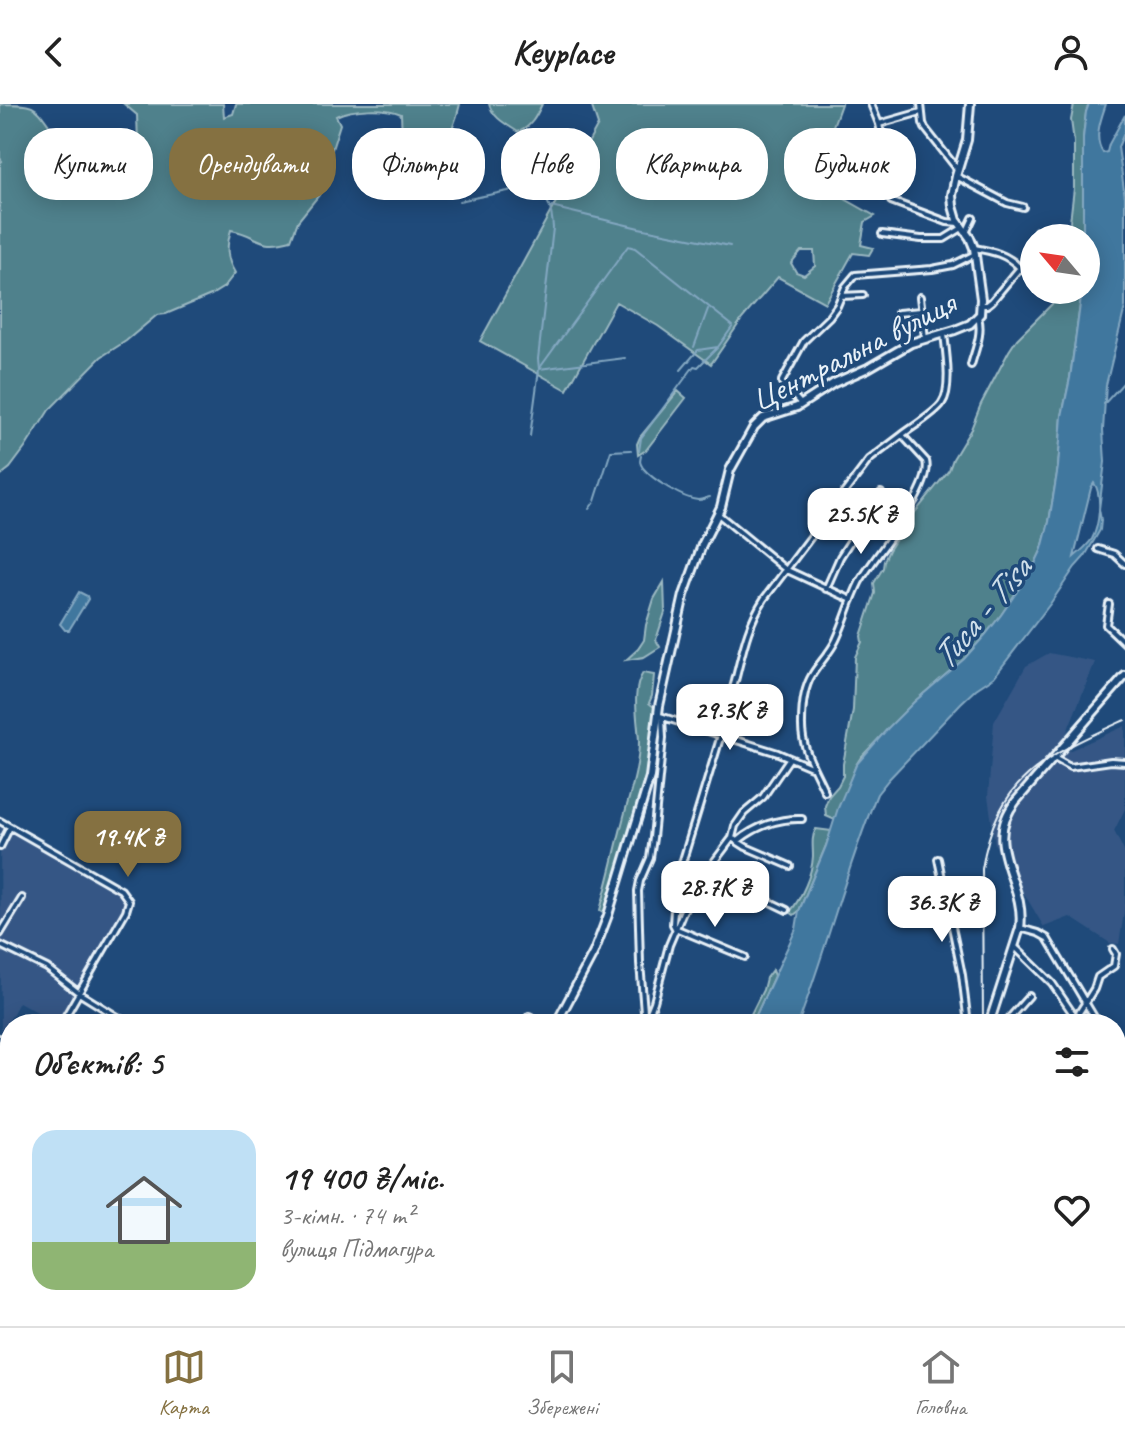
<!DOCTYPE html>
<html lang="uk">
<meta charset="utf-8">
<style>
body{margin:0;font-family:Caveat,sans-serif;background:#f2f2f2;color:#222;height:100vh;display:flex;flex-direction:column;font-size:30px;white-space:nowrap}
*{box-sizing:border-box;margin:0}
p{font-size:26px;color:#767676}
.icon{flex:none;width:44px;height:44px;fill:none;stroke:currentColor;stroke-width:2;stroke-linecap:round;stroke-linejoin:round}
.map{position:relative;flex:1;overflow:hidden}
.details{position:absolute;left:0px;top:910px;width:1126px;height:312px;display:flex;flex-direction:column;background:#fff;border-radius:32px 32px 0 0;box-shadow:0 4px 20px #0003}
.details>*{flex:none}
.top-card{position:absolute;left:24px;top:24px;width:1078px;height:72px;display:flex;gap:16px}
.needle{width:52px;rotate:299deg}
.buttons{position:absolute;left:1020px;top:120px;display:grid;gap:16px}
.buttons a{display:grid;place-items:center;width:80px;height:80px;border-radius:50%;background:#fff;box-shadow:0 4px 20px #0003;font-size:40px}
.price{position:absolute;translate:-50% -68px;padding:0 18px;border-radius:16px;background:#fff;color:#222;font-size:26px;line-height:52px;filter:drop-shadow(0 2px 4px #0008)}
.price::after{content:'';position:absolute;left:50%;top:48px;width:24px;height:18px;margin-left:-12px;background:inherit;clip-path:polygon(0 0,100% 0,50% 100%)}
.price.on{background:#857141;color:#fff}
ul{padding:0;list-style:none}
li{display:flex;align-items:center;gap:24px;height:200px;padding:0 32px}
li+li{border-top:2px solid #e0e0e0}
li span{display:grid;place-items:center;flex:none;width:224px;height:160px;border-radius:24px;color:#555}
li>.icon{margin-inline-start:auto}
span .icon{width:96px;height:96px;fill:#fffc;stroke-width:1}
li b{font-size:34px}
h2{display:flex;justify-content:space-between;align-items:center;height:96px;padding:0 32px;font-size:34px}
.chip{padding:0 28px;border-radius:32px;background:#fff;box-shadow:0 4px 20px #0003;font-size:28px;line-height:72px}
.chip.on{background:#857141;color:#fff}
header{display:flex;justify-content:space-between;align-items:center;height:104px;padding:0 32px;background:#fff;font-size:36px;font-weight:600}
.menu{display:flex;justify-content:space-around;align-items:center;height:112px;border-top:2px solid #e0e0e0;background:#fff;font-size:22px;color:#767676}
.menu a{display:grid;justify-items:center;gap:4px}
.menu .on{color:#857141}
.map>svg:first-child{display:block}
</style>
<header><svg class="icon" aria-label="back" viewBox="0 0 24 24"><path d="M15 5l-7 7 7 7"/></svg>Keyplace<svg class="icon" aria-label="person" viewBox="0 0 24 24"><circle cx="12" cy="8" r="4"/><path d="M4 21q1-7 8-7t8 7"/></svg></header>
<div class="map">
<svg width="1125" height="1222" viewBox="0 0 1125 1222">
<rect width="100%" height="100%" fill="#1f4a7a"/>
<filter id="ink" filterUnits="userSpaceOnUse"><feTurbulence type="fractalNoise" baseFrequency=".0125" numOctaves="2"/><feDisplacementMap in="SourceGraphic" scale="16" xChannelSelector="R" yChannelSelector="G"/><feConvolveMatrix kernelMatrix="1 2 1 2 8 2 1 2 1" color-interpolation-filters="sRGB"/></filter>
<g filter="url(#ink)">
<!-- built -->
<path fill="#345785" d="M1049,549L1095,558L1063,638L1066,648L1125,622V705L1114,727L1125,749V803L1119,840L1110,839L1070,813L1044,823L995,741L988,692L994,618L1026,562Z
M0,719L115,786L124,796V804L59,920L19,898L1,932Z"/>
<!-- green -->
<path fill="#4f818c" stroke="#9cb9c2" stroke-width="2" fill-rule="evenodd" d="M0,0C39,0 34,1 56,31C62,32 69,32 75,34C96,39 97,66 116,73L125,70L138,39L137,11L124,0H223L224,13L233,10L236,0H460C455,22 440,65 410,52L402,34L401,10C385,3 353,4 336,12L340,20L320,83L319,91L298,117L291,136C257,145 260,131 231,126C226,143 226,154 235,169L224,183L211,191L166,210L157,211L126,237L101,253L49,306L25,344L10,364L0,372V59L2,57L0,54Z
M489,0H542C536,13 531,23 518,28C506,20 493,14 489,0Z
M591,0H841L813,77L875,112L865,118L861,141L873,144L869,151L853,149L825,199L778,173L742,215L711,260L658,222L616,198L567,286L480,237L598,21ZM801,147H814L815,162L804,171L796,168L791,159Z
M1074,0H1089L1086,8L1083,34V134H1073L1070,118L1074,84V38L1071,16Z
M1066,186H1082L1070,274L1062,312L1058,363L1049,418L1042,445L1033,464L1001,511L986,530L964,555L914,598L861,653L856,661L835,716L826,712L825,702L829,692L838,682L843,672V660L853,606L855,553L862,538L861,532L875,489L874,479L883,464L884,457L889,446L909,416L949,366L953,355L971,325L981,300L1009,247L1017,235Z
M678,287L686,294L646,346L638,351L637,340L640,333Z
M664,478L665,508L656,536L660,543L644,553L626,556L638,545L644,536L646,521L654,495Z
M643,569L654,571L652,592L649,599L655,604L645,677L606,805L603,808L600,806C609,776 615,746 623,716C630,689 639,665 639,637C638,616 631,587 643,569Z
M816,725L832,727L799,807L794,811L790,808C802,793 812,771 813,752C813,742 811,734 816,725Z
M772,866L774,872L752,920H746L763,886L766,874Z"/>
<!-- water -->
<path fill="#41779e" stroke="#84a8c2" stroke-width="2" fill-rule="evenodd" d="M1089,0H1106C1101,15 1093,34 1103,49L1107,48L1109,40L1125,11V27L1118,43L1125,93V203L1106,281L1103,326L1105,358L1099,405L1101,416L1100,426L1085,452L1075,463L1050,500L994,573L976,585L961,599L889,675L877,690C846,765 827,844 798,920H752L796,825L799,807L826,742L838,704L856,661L888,624L914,598L964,555L986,530L1001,511L1033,464L1042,445L1049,418L1058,363L1062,312L1070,274L1082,186H1086V134H1083V34L1086,8ZM1094,379C1103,392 1099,422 1092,435C1087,442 1080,448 1074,453L1091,384Z
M79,488L87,492L88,495L69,526H65L60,520Z
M651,1212H718L717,1222H646Z"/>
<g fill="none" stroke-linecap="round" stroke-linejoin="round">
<!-- stream -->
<path stroke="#84a8c2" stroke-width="2" d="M459,97L508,87L527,79H531
M551,103L639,124L730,142
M694,243L708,205
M625,254L539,265L628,142L635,144L733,222L718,243
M1104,300L1125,277
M530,332L539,265L538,255L553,124C552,108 549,91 534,84L533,77L575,83
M639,347L641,334L694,262L698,263L718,243L698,246L681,266
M641,352C640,357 639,358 643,364C652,375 683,395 698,396C703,396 705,394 710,393
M589,405L595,397L611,347L631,346"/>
<defs>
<path id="minor" d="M871,0L879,20L883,38L891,97L947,118L959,119
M921,0L923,19L925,24L958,66
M879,20L921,8
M956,72L1007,99L1023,103
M1037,127L1045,134
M966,129L973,114
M882,130L921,135H944L962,124
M1051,134L1062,124
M974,144C992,147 1007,150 1020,164
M841,192L863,191
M920,193L925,234
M981,201H987L992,197L1018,166L1031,164L1034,160
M898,209L921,207
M971,261C975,246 983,229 978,213
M801,300L782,279V277L804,237L829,213L837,202L845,183L855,171L932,165L953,161L975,150
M718,410L785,465L852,496
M1098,445L1114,450L1125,460
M826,485L840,453L881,389
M1109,500L1106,521L1125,539
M660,612L778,649L811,663
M716,630C723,612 730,595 735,577C743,546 747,522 764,495L869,356L902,331
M721,631L676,779L673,820L675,824L745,853
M1054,654L1070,663L1111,657L1125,658
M825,688C815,665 801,645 802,619C802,604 804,584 812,571C819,559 830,549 836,536C845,517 850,497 859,479C873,453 934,385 926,357L902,331C911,324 937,308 942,299C952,285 946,247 944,230
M0,717L121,786L129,797L126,807L61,920
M732,734L746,743L790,762
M738,737C756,722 779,714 802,715
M0,743L10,723
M938,755L962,871L968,920
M708,766L724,776L787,806
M1020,824L1038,829L1047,834L1094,913
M0,830L22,794
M0,841L47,864L79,889L129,920
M1015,843L1052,879L1080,920
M529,912L545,920
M646,912L650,908L654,898L669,841L683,808L708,766L732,734L735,722L744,709L763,693L789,655
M645,920L640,859L638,787L640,777L650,754L653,734L663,634L662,613
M1004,920L1029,892
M1072,920L1094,885L1098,873L1114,862L1116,850L1113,845
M0,934L10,940
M1116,974L1125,987
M0,1073L10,1055
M0,1075L10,1079
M1116,1101L1125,1096
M0,1193L10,1195
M594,1212L604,1213
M910,1212L927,1222
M319,1222L323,1212
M410,1222L414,1212
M486,1222L488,1212
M560,1222L564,1212
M602,1222L605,1212
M833,1222L837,1212"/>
<path id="major" d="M556,920L594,848L608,811L650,673L659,602L684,491L702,441L721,403L730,366L754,323L763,314L797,303L834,279L868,264L911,239L955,226L970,220L980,210L981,195L974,144L970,134L957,116L953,102L952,91L956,72L967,36L970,0
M989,920L1020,824C1027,778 980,741 1016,697L1125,572
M1098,1212L1103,1222
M215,1222L243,1212"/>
</defs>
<!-- minor casing -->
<use href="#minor" stroke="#e8f1f8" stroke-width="10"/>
<!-- major casing -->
<use href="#major" stroke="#e8f1f8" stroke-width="12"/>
<!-- minor -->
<use href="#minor" stroke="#1f4a7a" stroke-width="4"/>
<!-- major -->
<use href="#major" stroke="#1f4a7a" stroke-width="6"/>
<!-- rail -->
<path stroke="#e8f1f8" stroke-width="2" d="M983,920L982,765C996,673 1048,651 1125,616
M0,1203L10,1205
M48,1212L100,1222
M977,1222L978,1212"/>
</g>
</g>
<g text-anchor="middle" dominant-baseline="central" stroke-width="7" stroke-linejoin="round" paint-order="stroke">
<!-- street labels -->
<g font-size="34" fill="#e8f1f8" stroke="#1f4a7a">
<text transform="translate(853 247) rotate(-27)">Центральна вулиця</text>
</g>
<!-- water labels -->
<g font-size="36" font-style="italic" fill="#cfdfea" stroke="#1f4a7a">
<text transform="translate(981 509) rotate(-50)">Тиса - Tisa</text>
</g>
</g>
</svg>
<div class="buttons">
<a><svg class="needle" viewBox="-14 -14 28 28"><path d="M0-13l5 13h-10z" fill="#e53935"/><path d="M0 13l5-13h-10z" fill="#767676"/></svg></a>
</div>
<b class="price" style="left:861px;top:452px">25.5K ₴</b>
<b class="price" style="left:730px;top:648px">29.3K ₴</b>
<b class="price on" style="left:128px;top:775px">19.4K ₴</b>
<b class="price" style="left:715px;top:825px">28.7K ₴</b>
<b class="price" style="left:942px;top:840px">36.3K ₴</b>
<div class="top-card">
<a class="chip">Купити</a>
<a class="chip on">Орендувати</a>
<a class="chip">Фільтри</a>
<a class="chip">Нове</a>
<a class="chip">Квартира</a>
<a class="chip">Будинок</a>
</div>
<section class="details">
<h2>Об’єктів: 5<svg class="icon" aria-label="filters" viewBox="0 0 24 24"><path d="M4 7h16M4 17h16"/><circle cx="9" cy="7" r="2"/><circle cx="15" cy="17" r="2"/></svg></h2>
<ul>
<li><span style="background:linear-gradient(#bfe0f5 70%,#8fb573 0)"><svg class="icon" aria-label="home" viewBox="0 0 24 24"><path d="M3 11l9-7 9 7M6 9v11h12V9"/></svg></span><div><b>19 400 ₴/міс.</b><p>3-кімн. · 74 m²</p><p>вулиця Підмагура</p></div><svg class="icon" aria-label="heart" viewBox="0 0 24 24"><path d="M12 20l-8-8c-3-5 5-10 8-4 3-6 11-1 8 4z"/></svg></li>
</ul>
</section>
</div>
<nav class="menu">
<a class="on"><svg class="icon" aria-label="map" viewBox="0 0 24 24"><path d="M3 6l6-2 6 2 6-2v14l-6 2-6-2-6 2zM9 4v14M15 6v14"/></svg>Карта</a>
<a><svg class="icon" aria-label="saved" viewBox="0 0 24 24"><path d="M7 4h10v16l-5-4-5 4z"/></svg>Збережені</a>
<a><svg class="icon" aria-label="home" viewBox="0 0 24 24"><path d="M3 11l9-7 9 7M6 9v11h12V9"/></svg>Головна</a>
</nav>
